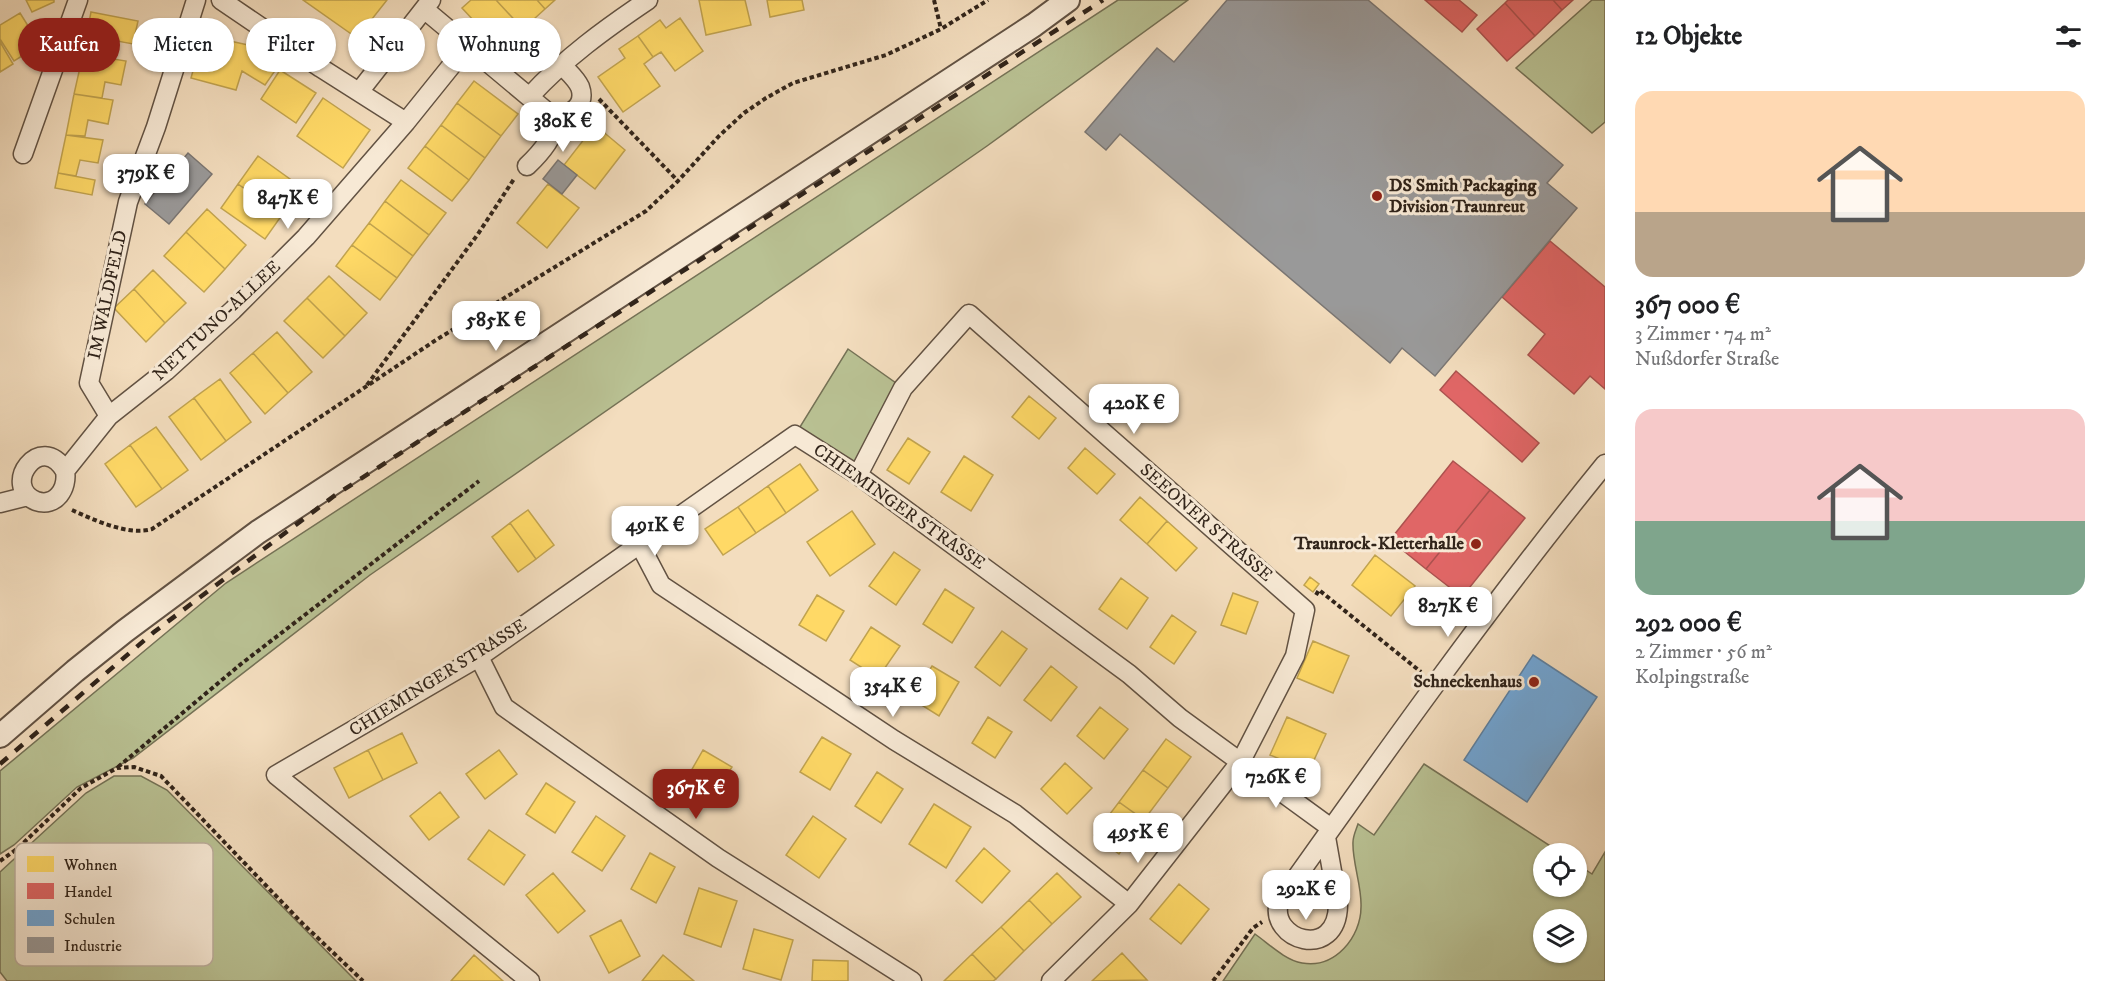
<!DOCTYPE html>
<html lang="de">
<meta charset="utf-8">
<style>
body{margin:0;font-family:"IM FELL DW Pica",serif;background:#f2f2f2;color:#202124;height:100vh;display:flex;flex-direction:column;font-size:22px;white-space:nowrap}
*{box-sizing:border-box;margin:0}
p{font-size:20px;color:#757577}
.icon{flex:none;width:33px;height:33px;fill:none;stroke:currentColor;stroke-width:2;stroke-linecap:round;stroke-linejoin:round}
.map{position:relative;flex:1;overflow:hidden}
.side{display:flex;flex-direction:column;background:#fff;width:510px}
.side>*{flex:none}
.guide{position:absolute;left:18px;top:18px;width:570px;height:54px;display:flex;gap:12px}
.controls{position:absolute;left:1533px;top:843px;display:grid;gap:12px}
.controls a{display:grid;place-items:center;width:54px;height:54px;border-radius:50%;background:#fff;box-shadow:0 2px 4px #0004;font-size:30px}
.price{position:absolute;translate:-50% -51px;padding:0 14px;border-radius:12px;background:#fff;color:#222;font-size:20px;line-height:39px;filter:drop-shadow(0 2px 3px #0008)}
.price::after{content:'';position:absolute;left:50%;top:36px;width:18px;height:14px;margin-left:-9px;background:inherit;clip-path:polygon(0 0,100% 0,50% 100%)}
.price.selected{background:#8f2418;color:#fff}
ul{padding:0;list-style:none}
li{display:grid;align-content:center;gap:12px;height:318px;padding:0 30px}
li span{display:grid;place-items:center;height:186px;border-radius:18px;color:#555}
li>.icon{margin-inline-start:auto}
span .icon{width:108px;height:108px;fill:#fffc;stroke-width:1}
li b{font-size:26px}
h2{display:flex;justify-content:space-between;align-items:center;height:72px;padding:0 30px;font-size:26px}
.chip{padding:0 21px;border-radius:27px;background:#fff;box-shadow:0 2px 4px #0004;font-size:21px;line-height:54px}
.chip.selected{background:#8f2418;color:#fff}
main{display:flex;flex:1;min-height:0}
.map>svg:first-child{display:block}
</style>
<main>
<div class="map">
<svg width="1605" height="981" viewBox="0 0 1605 981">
<rect width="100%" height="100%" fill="#f3ddbe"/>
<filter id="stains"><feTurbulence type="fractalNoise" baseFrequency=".00333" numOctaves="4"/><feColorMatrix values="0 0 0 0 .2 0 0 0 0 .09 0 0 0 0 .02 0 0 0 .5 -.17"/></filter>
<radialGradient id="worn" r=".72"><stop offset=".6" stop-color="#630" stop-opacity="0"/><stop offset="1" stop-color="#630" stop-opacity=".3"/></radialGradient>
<!-- green -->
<path fill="#b9c193" stroke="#757256" stroke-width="1.5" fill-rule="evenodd" d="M1118,0H1188L987,146L370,575L133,758L77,787L14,845L0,854V771L226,583Z
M1592,0H1605V122L1592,133L1516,68Z
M848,349L903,388L858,475L795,435Z
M1424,764L1561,853L1544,854V886H1576L1577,864L1592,874L1605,852V981H1223L1255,934C1269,944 1285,960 1302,963C1335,969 1361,937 1361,907C1362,886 1352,862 1353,842C1353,836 1356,830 1358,824L1374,835ZM1544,920H1576V952H1544Z
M114,776H141L167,790L356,981H7L0,972V872L86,793Z"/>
<!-- homes -->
<path fill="#ffd966" stroke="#c1a34f" stroke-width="1.5" d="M26,0H54V2L32,12Z
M303,0H387L357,38Z
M471,0H496L523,29L501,50L462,8Z
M496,0H537L545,9L523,29Z
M537,0H555L545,9Z
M699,0H745L751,25L706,35Z
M767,0H802L804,10L770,17Z
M91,12L138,21L133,44L112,40L108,58L83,54Z
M20,13L40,45L14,61L0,39V25Z
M680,18L703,51L675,71L661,52L653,57L638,36L660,20L666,28Z
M203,35L248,45L279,65L265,85L242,71L236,90L191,78Z
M638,36L653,57L644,64L660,86L623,112L598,77L625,58L619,49Z
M0,42L13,64L0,72Z
M83,54L126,61L121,85L105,82L102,98L74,94Z
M280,70L316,93L296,123L261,99Z
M474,81L518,114L501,136L457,103Z
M74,94L113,100L108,124L88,120L85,136L66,135Z
M323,98L370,130L343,168L297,136Z
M457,103L501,136L485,158L441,125Z
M441,125L485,158L469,180L425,146Z
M595,125L625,150L595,189L564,165Z
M66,135L103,140L98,163L80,160L76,176L58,173Z
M425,146L469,180L452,201L408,168Z
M258,156L301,187L282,215L238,184Z
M58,173L95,180L92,195L55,188Z
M401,180L446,213L429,235L385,201Z
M238,184L282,215L265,239L221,208Z
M548,184L579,208L547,248L517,223Z
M385,201L429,235L413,256L369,223Z
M207,209L246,245L225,269L186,232Z
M369,223L413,256L397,278L352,245Z
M186,232L225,269L204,292L164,256Z
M352,245L397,278L380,300L336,266Z
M153,270L186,303L165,323L134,289Z
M329,276L367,313L345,336L307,298Z
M134,289L165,323L146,342L114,308Z
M307,298L345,336L323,358L284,321Z
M277,332L312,372L288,393L253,353Z
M253,353L288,393L265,414L230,373Z
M220,379L251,422L226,441L194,398Z
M1029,396L1056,418L1039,439L1012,417Z
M194,398L226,441L201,460L169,417Z
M156,427L188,470L162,489L130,445Z
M908,438L930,452L909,484L887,470Z
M130,445L162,489L136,507L105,464Z
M1085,448L1115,474L1097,494L1068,468Z
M964,456L993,475L971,511L941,492Z
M800,464L818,490L786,513L768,486Z
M768,486L786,513L756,533L738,507Z
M1140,497L1167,521L1147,544L1120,520Z
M738,507L756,533L723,555L705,529Z
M528,510L554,545L536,559L510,523Z
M852,511L875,544L830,576L807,542Z
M1167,521L1197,548L1176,571L1147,544Z
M510,523L536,559L518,572L492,537Z
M894,552L920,570L896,605L869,586Z
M1375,555L1415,586L1391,616L1352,585Z
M1310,577L1319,584L1313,592L1304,585Z
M1121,578L1148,598L1127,629L1099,609Z
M945,589L974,608L952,643L923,624Z
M1233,593L1258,602L1246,634L1221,625Z
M817,595L844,611L826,641L799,625Z
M1172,615L1196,632L1174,664L1150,647Z
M871,627L900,646L878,678L850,660Z
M1002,631L1027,649L1000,686L975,667Z
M1313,641L1349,656L1333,693L1297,678Z
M932,666L959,682L939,716L912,699Z
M1051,666L1077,687L1051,721L1024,700Z
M1100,707L1128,729L1104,759L1077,736Z
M988,717L1012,732L995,758L972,743Z
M1287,717L1326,734L1309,771L1270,755Z
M402,733L417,763L383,780L368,750Z
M822,737L851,754L830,790L800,772Z
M1166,739L1191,757L1168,788L1143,770Z
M368,750L383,780L349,798L334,768Z
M499,750L517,774L485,799L466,774Z
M703,750L732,767L711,801L683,785Z
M1065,763L1092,788L1067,814L1041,789Z
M1143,770L1168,788L1144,820L1119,802Z
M877,772L903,789L881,823L855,806Z
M546,783L575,802L555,833L526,814Z
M440,792L459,817L429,840L410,816Z
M1119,802L1144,820L1119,854L1094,835Z
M934,804L971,827L946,868L909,844Z
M596,816L625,836L602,871L572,852Z
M813,816L846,839L819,878L786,855Z
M489,830L525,855L504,885L468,859Z
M984,848L1010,871L982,903L956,881Z
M650,853L675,867L656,903L631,889Z
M553,873L585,911L558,933L526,895Z
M1057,873L1081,897L1052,924L1029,900Z
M1179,884L1209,909L1181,944L1150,919Z
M699,888L737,901L721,947L684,934Z
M1029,900L1052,924L1024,951L1001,927Z
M621,920L640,956L609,973L590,936Z
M1001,927L1024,951L996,979L972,954Z
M754,929L793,940L781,980L743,969Z
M1122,953L1147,980L1092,981Z
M972,954L996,979L993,981H944Z
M474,955L503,981H451Z
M663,955L694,981H642Z
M813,960L848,961V981H812Z"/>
<!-- shops -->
<path fill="#e06666" stroke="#ac524f" stroke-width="1.5" d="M1425,0H1459L1477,15L1462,32Z
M1508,0H1553L1562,10L1535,36L1505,3Z
M1553,0H1573L1562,10Z
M1505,3L1535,36L1507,61L1477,29Z
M1550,241L1605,287V389L1590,376L1574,394L1528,355L1545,334L1502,297Z
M1456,371L1539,443L1522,462L1440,390Z
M1453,461L1490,490L1426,569L1390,540Z
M1490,490L1525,518L1462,597L1426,569Z"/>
<!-- schools -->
<path fill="#6fa8dc" stroke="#5c80a2" stroke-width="1.5" d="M1533,655L1597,697L1527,802L1464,760Z"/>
<!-- industry -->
<path fill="#999" stroke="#7a7673" stroke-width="1.5" d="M1227,0H1368L1563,165L1547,183L1577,208L1435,376L1402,348L1390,363L1120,134L1106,150L1085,132L1157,48L1174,62Z
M188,153L212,174L169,224L145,204Z
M558,160L577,175L562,194L543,179Z"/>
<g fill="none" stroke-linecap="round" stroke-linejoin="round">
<defs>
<path id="minor" d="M221,0L321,68L406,122
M431,0L424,9L546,111C563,121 588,109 580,87C576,78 567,71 561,64
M359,92L424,9
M530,96C565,58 605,29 648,0
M23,154L78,0
M527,166C544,150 552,138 560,116
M109,416L89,383L128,202L156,127L196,0
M65,471C41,430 0,486 36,501C56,508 68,488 65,471L109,416L166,371L233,310L306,237L406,122L468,45
M858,475L903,388L969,314L1305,610L1295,656L1241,761L1129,904L1051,981
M0,503L28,496
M640,545L661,585L894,740L1015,814L1129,904
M479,657L504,707L718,858L912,981
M1326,837L1338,905C1337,962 1268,940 1279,902C1384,754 1490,605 1605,464
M530,981L276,775L479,657L795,435L858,475L1129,674L1180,718L1331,828"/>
<path id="tertiary" d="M0,736L75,671L125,631L258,532L1034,25L1068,0"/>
</defs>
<!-- minor casing -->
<use href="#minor" stroke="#625243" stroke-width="21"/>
<!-- tertiary casing -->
<use href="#tertiary" stroke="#625243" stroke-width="26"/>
<!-- path -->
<path stroke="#31241a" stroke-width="4" stroke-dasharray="4.5 3" stroke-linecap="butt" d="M934,0L941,29
M599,99L678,181
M367,385L478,234L514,179
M72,510C94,520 128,536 152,529L436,340L646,211L678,181L719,136L744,113L766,98L793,83L886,55L941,29L988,0
M1316,595L1319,590L1421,672
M118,767L241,664L479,481
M0,861L17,849L81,788L117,768L134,767L161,776L302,923L363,981
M1213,981L1253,928L1262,922"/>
<!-- minor -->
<use href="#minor" stroke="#f7e9d5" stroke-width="18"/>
<!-- tertiary -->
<use href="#tertiary" stroke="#f7e9d5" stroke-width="22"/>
<!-- rail -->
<path stroke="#31241a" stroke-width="4.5" stroke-dasharray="10 10" stroke-linecap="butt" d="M0,764L154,632L334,496L1103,0"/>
</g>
<!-- markers -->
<g fill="#8f2418" stroke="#f7e9d5" stroke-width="2">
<circle cx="1377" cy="196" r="6"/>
<circle cx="1476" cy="544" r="6"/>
<circle cx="1534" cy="682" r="6"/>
</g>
<g text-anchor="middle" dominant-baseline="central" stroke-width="6" stroke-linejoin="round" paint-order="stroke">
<!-- poi labels -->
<g font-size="18" font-weight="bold" fill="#31241a" stroke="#f7e9d5" text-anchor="end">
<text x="1389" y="186" text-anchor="start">DS Smith Packaging<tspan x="1389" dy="21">Division Traunreut</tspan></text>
<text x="1464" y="544">Traunrock-Kletterhalle</text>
<text x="1522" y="682">Schneckenhaus</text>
</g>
<!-- street labels -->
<g font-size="18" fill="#31241a" stroke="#f7e9d5">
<text transform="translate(108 295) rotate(-78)">IM WALDFELD</text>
<text transform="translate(217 321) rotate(-43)">NETTUNO-ALLEE</text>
<text transform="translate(899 507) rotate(35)">CHIEMINGER STRASSE</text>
<text transform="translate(1206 523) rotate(41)">SEEONER STRASSE</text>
<text transform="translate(438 678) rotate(-32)">CHIEMINGER STRASSE</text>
</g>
</g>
<!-- legend -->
<rect x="15" y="843" width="198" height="123" rx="9" fill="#f7e9d5" stroke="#bcae9d" stroke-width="1.5"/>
<rect x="27" y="856" width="27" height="16" fill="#ffd966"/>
<rect x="27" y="883" width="27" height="16" fill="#e06666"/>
<rect x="27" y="910" width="27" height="16" fill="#6fa8dc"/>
<rect x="27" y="937" width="27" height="16" fill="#999"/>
<g font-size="16" fill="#31241a">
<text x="64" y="870">Wohnen</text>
<text x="64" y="897">Handel</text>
<text x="64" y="924">Schulen</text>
<text x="64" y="951">Industrie</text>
</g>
<rect width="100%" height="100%" filter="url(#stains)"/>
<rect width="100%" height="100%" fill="url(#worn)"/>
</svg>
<div class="controls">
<a><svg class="icon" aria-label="locate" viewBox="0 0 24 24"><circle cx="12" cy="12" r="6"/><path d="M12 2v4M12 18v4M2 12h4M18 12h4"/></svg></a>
<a><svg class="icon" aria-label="layers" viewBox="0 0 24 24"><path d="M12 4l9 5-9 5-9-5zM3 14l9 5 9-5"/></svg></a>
</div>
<b class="price" style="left:563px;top:153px">380K €</b>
<b class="price" style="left:146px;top:205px">379K €</b>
<b class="price" style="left:288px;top:230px">847K €</b>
<b class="price" style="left:496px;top:352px">585K €</b>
<b class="price" style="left:1134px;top:435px">420K €</b>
<b class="price" style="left:655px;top:557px">491K €</b>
<b class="price" style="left:1448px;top:638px">827K €</b>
<b class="price" style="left:893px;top:718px">354K €</b>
<b class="price" style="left:1276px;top:809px">726K €</b>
<b class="price selected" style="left:696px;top:820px">367K €</b>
<b class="price" style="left:1138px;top:864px">495K €</b>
<b class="price" style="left:1306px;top:921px">292K €</b>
<div class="guide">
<a class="chip selected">Kaufen</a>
<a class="chip">Mieten</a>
<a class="chip">Filter</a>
<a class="chip">Neu</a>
<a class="chip">Wohnung</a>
</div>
</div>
<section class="side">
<h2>12 Objekte<svg class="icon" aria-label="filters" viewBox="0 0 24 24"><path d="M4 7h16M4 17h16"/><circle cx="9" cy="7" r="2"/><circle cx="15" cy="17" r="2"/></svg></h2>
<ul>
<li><span style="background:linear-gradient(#ffd9b3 65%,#b9a48a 0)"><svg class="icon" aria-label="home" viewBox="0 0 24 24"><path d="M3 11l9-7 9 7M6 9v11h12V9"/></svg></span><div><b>367 000 €</b><p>3 Zimmer · 74 m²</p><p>Nußdorfer Straße</p></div></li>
<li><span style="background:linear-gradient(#f6c9c9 60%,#7fa58c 0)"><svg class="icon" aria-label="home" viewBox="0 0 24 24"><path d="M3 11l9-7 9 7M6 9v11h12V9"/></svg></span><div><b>292 000 €</b><p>2 Zimmer · 56 m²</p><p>Kolpingstraße</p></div></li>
</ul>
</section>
</main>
